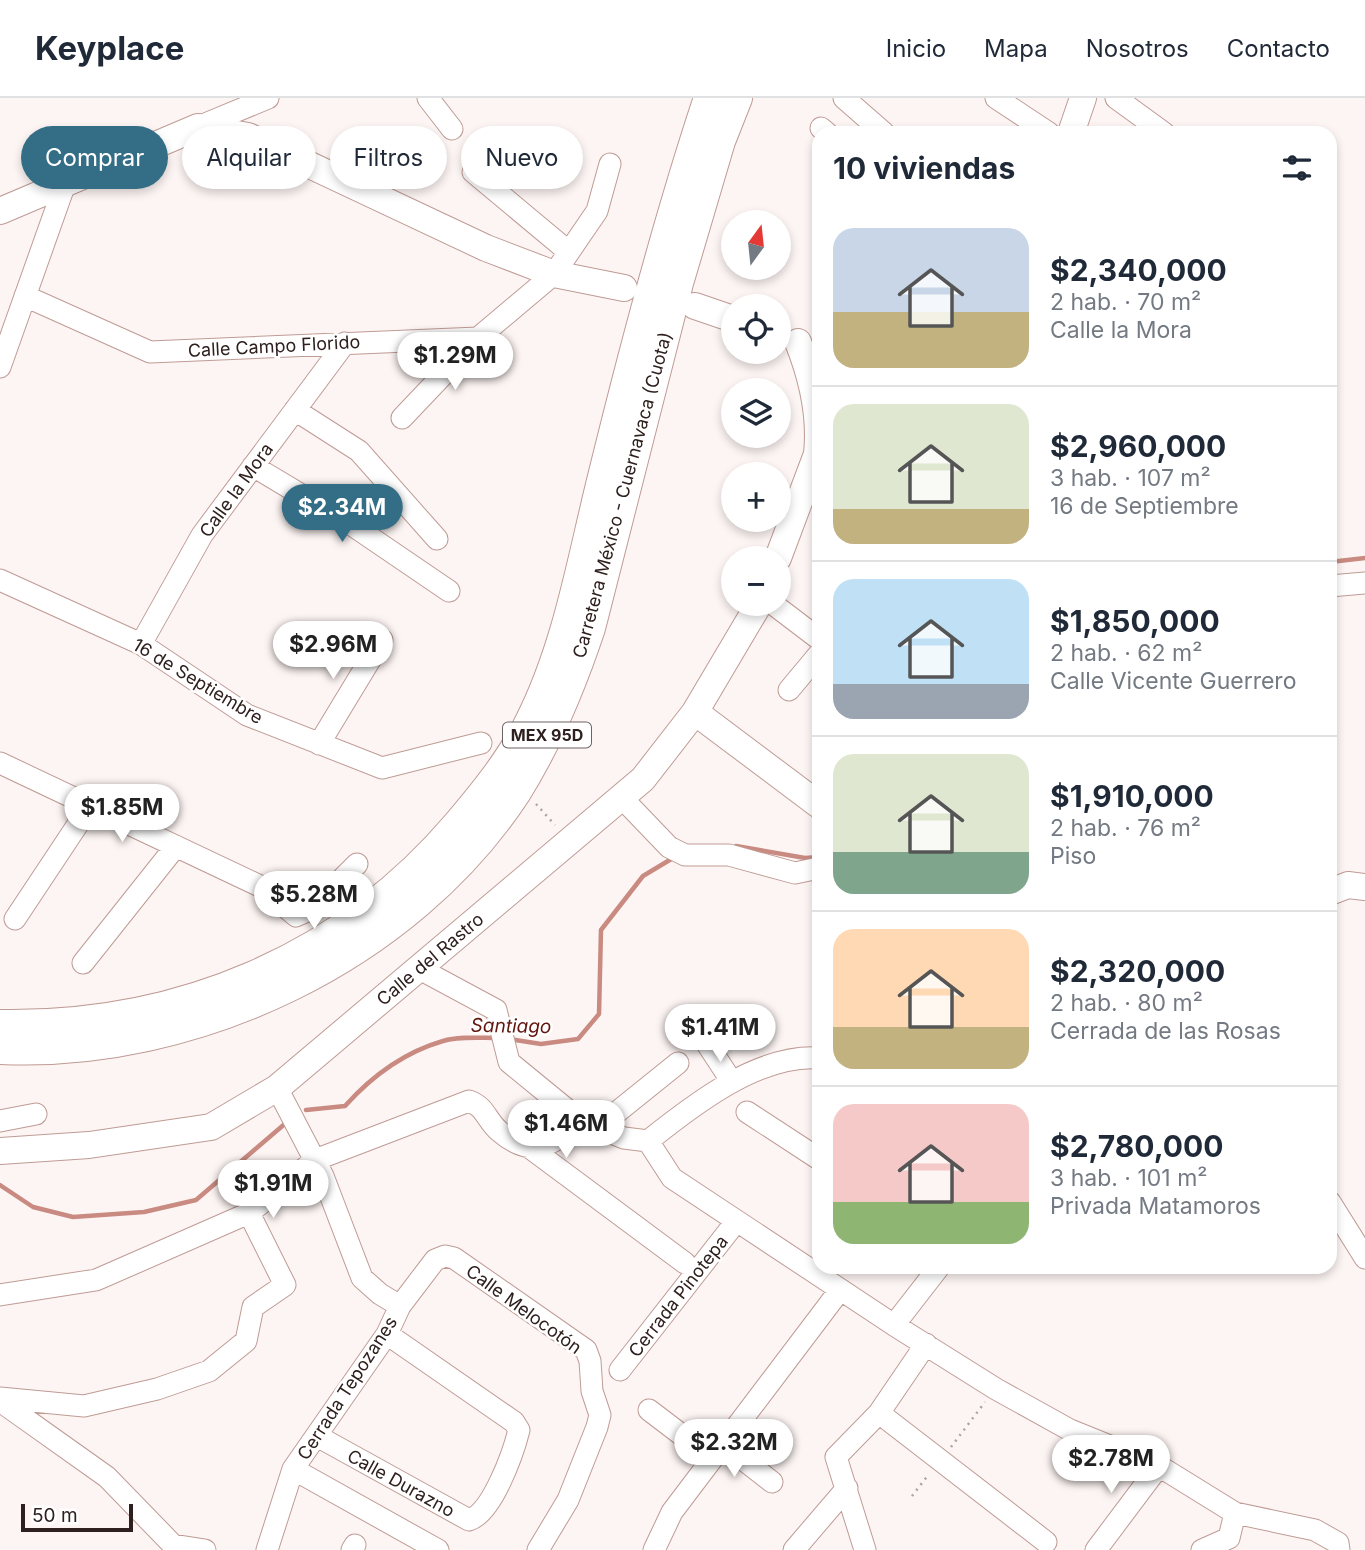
<!DOCTYPE html>
<html lang="es">
<meta charset="utf-8">
<style>
body{margin:0;font-family:Inter,sans-serif;background:#f2f2f3;color:#1f2937;height:100vh;display:flex;flex-direction:column;font-size:26px;white-space:nowrap}
*{box-sizing:border-box;margin:0}
p{font-size:23px;color:#747a83}
.icon{flex:none;width:38px;height:38px;fill:none;stroke:currentColor;stroke-width:2;stroke-linecap:round;stroke-linejoin:round}
.map{position:relative;flex:1;overflow:hidden}
.drawer{position:absolute;left:812px;top:28px;width:525px;height:1148px;display:flex;flex-direction:column;background:#fff;border-radius:21px;box-shadow:0 4px 10px #0003}
.drawer>*{flex:none}
.banner{position:absolute;left:21px;top:28px;width:665px;height:63px;display:flex;gap:14px}
.needle{width:46px;rotate:15deg}
.controls{position:absolute;left:721px;top:112px;display:grid;gap:14px}
.controls a{display:grid;place-items:center;width:70px;height:70px;border-radius:50%;background:#fff;box-shadow:0 4px 10px #0003;font-size:35px}
.scale{position:absolute;left:21px;bottom:18px;width:112px;box-sizing:border-box;padding-left:7px;border:4px solid #2e201e;border-top:0;font-size:19px;line-height:24px;white-space:nowrap;color:#2e201e;-webkit-text-stroke:5px #fff;paint-order:stroke}
.price{position:absolute;translate:-50% -60px;padding:0 16px;border-radius:24px;background:#fff;color:#222;font-size:23px;line-height:46px;filter:drop-shadow(0 2px 4px #0008)}
.price::after{content:'';position:absolute;left:50%;top:42px;width:21px;height:16px;margin-left:-10px;background:inherit;clip-path:polygon(0 0,100% 0,50% 100%)}
.price.active{background:#346d86;color:#fff}
ul{padding:0;list-style:none}
li{display:flex;align-items:center;gap:21px;height:175px;padding:0 21px}
li+li{border-top:2px solid #e0e1e3}
li span{display:grid;place-items:center;flex:none;width:196px;height:140px;border-radius:21px;color:#555}
li>.icon{margin-inline-start:auto}
span .icon{width:84px;height:84px;fill:#fffc;stroke-width:1}
li b{font-size:30px}
h2{display:flex;justify-content:space-between;align-items:center;height:84px;padding:0 21px;font-size:30px}
.pill{padding:0 24px;border-radius:32px;background:#fff;box-shadow:0 4px 10px #0003;font-size:24px;line-height:63px}
.pill.active{background:#346d86;color:#fff}
header{display:flex;align-items:center;gap:42px;box-sizing:border-box;height:98px;padding:0 35px;background:#fff;border-bottom:2px solid #e0e1e3}
header strong{font-size:33px}
nav{display:flex;gap:38px;margin-inline-start:auto;font-size:24px}
.map>svg:first-child{display:block}
</style>
<header>
<strong>Keyplace</strong>
<nav><a>Inicio</a><a>Mapa</a><a>Nosotros</a><a>Contacto</a></nav>
</header>
<div class="map">
<svg width="1365" height="1452" viewBox="0 0 1365 1452">
<rect width="100%" height="100%" fill="#fdf5f3"/>
<g fill="none" stroke-linecap="round" stroke-linejoin="round">
<!-- stream -->
<path stroke="#c98b81" stroke-width="4.5" d="M1330,464L1365,460
M736,748L805,760L819,759
M509,941L541,946L578,941L599,916L601,832L643,778L673,760
M306,1012L345,1008C371,979 405,954 443,943C459,938 480,940 497,940
M0,1087L33,1109L73,1119L144,1114L196,1102L287,1024"/>
<defs>
<path id="minor" d="M428,0L452,31
M844,0L884,35
M996,0L1049,35
M1116,0L1164,35
M198,29L268,0
M821,30L827,35
M473,74L569,154
M25,198L150,254L478,240L554,176L597,113L610,66
M0,269L66,83
M295,312L359,353L437,441
M402,320L478,240
M253,368L355,429L449,493
M0,482L141,546L247,617L382,670L481,645
M1330,488L1365,485
M773,506L819,541
M141,546L202,437L345,245
M789,592L819,556
M319,646L382,542
M0,665L262,789L296,818L312,811L357,766
M622,700L669,749L685,757H729L795,775L819,770
M15,821L90,708
M83,865L176,748
M418,870L496,912L509,964L581,1023L624,1040L648,1043L672,1080L894,1227L996,1291L1070,1332L1159,1368L1235,1415L1315,1432L1338,1445L1339,1452
M700,935L732,984
M277,990L323,1078L362,1180L380,1196L400,1208
M747,1014L819,1061
M0,1023L36,1016
M596,1031L678,965
M648,1043C693,1007 758,956 819,960
M529,1049L685,1165
M1330,1104L1365,1160
M0,1197L96,1182L249,1115L315,1062L469,1003C486,1009 486,1022 499,1033C532,1062 553,1047 581,1023
M894,1227L939,1169
M620,1272L735,1125
M0,1300L84,1308L157,1291L209,1273L246,1243L253,1209L285,1187L249,1115
M0,1303L107,1379L173,1447
M649,1312L712,1360
M879,1315L1046,1444
M317,1338L469,1422C492,1415 513,1356 519,1332L514,1324L387,1236
M722,1345L772,1384
M293,1371L438,1452
M173,1447L205,1452
M267,1452L293,1371L387,1236L400,1208L435,1162L445,1158L454,1160L586,1252L590,1263L592,1293L600,1317L597,1329L568,1402L538,1452
M352,1452L355,1447
M654,1452L672,1414L840,1192
M794,1452L847,1390
M865,1452L836,1359L879,1315L926,1246
M1096,1452L1159,1368
M1202,1452L1229,1440L1235,1415"/>
<path id="major" d="M1071,35L1083,0
M0,113L198,29L248,38L486,150L554,176L624,190
M695,208L733,221
M778,460L817,356C821,318 812,279 798,244
M695,614L819,707
M1330,794L1348,787L1365,789
M0,1053L89,1047L211,1029L277,990L643,681L695,614L759,506"/>
<path id="highway" d="M0,927C179,930 343,862 459,725C486,693 512,661 530,624C569,547 583,458 604,375C635,249 668,123 709,0
M0,951C195,960 408,859 516,694C548,643 571,587 590,530L678,185L720,43L737,0"/>
</defs>
<!-- minor casing -->
<use href="#minor" stroke="#bf9b95" stroke-width="23"/>
<!-- major casing -->
<use href="#major" stroke="#bf9b95" stroke-width="28"/>
<!-- highway casing -->
<use href="#highway" stroke="#bf9b95" stroke-width="32"/>
<!-- path -->
<path stroke="#ada3a1" stroke-width="2.5" stroke-dasharray="2 5" stroke-linecap="butt" d="M536,706L555,727
M951,1349L985,1304
M912,1398L929,1376"/>
<!-- minor -->
<use href="#minor" stroke="#fff" stroke-width="21"/>
<!-- major -->
<use href="#major" stroke="#fff" stroke-width="26"/>
<!-- highway -->
<use href="#highway" stroke="#fff" stroke-width="30"/>
</g>
<g text-anchor="middle" dominant-baseline="central" stroke-width="5" stroke-linejoin="round" paint-order="stroke">
<!-- shield labels -->
<rect fill="#fff" stroke="#6d6362" stroke-width="2" x="503" y="624.5" width="88" height="25" rx="5"/>
<g font-size="16" font-weight="bold" fill="#2e201e">
<text x="547" y="637">MEX 95D</text>
</g>
<!-- street labels -->
<g font-size="18" fill="#2e201e" stroke="#fff">
<text transform="translate(274 248) rotate(-3)">Calle Campo Florido</text>
<text transform="translate(236 392) rotate(-54)">Calle la Mora</text>
<text transform="translate(622 397) rotate(-75)">Carretera México - Cuernavaca (Cuota)</text>
<text transform="translate(198 583) rotate(31)">16 de Septiembre</text>
<text transform="translate(430 861) rotate(-40)">Calle del Rastro</text>
<text transform="translate(678 1198) rotate(-52)">Cerrada Pinotepa</text>
<text transform="translate(524 1211) rotate(36)">Calle Melocotón</text>
<text transform="translate(347 1290) rotate(-57)">Cerrada Tepozanes</text>
<text transform="translate(401 1385) rotate(29)">Calle Durazno</text>
</g>
<!-- water labels -->
<g font-size="19" font-style="italic" fill="#61160f" stroke="#fff">
<text transform="translate(511 928) rotate(1)">Santiago</text>
</g>
</g>
</svg>
<div class="controls">
<a><svg class="needle" viewBox="-14 -14 28 28"><path d="M0-13l5 13h-10z" fill="#e53935"/><path d="M0 13l5-13h-10z" fill="#747a83"/></svg></a>
<a><svg class="icon" aria-label="locate" viewBox="0 0 24 24"><circle cx="12" cy="12" r="6"/><path d="M12 2v4M12 18v4M2 12h4M18 12h4"/></svg></a>
<a><svg class="icon" aria-label="layers" viewBox="0 0 24 24"><path d="M12 4l9 5-9 5-9-5zM3 14l9 5 9-5"/></svg></a>
<a>+</a>
<a>−</a>
</div>
<div class="scale">50 m</div>
<b class="price" style="left:455px;top:294px">$1.29M</b>
<b class="price active" style="left:342px;top:446px">$2.34M</b>
<b class="price" style="left:333px;top:583px">$2.96M</b>
<b class="price" style="left:122px;top:746px">$1.85M</b>
<b class="price" style="left:314px;top:833px">$5.28M</b>
<b class="price" style="left:720px;top:966px">$1.41M</b>
<b class="price" style="left:566px;top:1062px">$1.46M</b>
<b class="price" style="left:273px;top:1122px">$1.91M</b>
<b class="price" style="left:734px;top:1381px">$2.32M</b>
<b class="price" style="left:1111px;top:1397px">$2.78M</b>
<div class="banner">
<a class="pill active">Comprar</a>
<a class="pill">Alquilar</a>
<a class="pill">Filtros</a>
<a class="pill">Nuevo</a>
</div>
<section class="drawer">
<h2>10 viviendas<svg class="icon" aria-label="filters" viewBox="0 0 24 24"><path d="M4 7h16M4 17h16"/><circle cx="9" cy="7" r="2"/><circle cx="15" cy="17" r="2"/></svg></h2>
<ul>
<li><span style="background:linear-gradient(#c9d6e8 60%,#c2b280 0)"><svg class="icon" aria-label="home" viewBox="0 0 24 24"><path d="M3 11l9-7 9 7M6 9v11h12V9"/></svg></span><div><b>$2,340,000</b><p>2 hab. · 70 m²</p><p>Calle la Mora</p></div></li>
<li><span style="background:linear-gradient(#dfe7d0 75%,#c2b280 0)"><svg class="icon" aria-label="home" viewBox="0 0 24 24"><path d="M3 11l9-7 9 7M6 9v11h12V9"/></svg></span><div><b>$2,960,000</b><p>3 hab. · 107 m²</p><p>16 de Septiembre</p></div></li>
<li><span style="background:linear-gradient(#bfe0f5 75%,#9aa5b1 0)"><svg class="icon" aria-label="home" viewBox="0 0 24 24"><path d="M3 11l9-7 9 7M6 9v11h12V9"/></svg></span><div><b>$1,850,000</b><p>2 hab. · 62 m²</p><p>Calle Vicente Guerrero</p></div></li>
<li><span style="background:linear-gradient(#dfe7d0 70%,#7fa58c 0)"><svg class="icon" aria-label="home" viewBox="0 0 24 24"><path d="M3 11l9-7 9 7M6 9v11h12V9"/></svg></span><div><b>$1,910,000</b><p>2 hab. · 76 m²</p><p>Piso</p></div></li>
<li><span style="background:linear-gradient(#ffd9b3 70%,#c2b280 0)"><svg class="icon" aria-label="home" viewBox="0 0 24 24"><path d="M3 11l9-7 9 7M6 9v11h12V9"/></svg></span><div><b>$2,320,000</b><p>2 hab. · 80 m²</p><p>Cerrada de las Rosas</p></div></li>
<li><span style="background:linear-gradient(#f6c9c9 70%,#8fb573 0)"><svg class="icon" aria-label="home" viewBox="0 0 24 24"><path d="M3 11l9-7 9 7M6 9v11h12V9"/></svg></span><div><b>$2,780,000</b><p>3 hab. · 101 m²</p><p>Privada Matamoros</p></div></li>
</ul>
</section>
</div>
